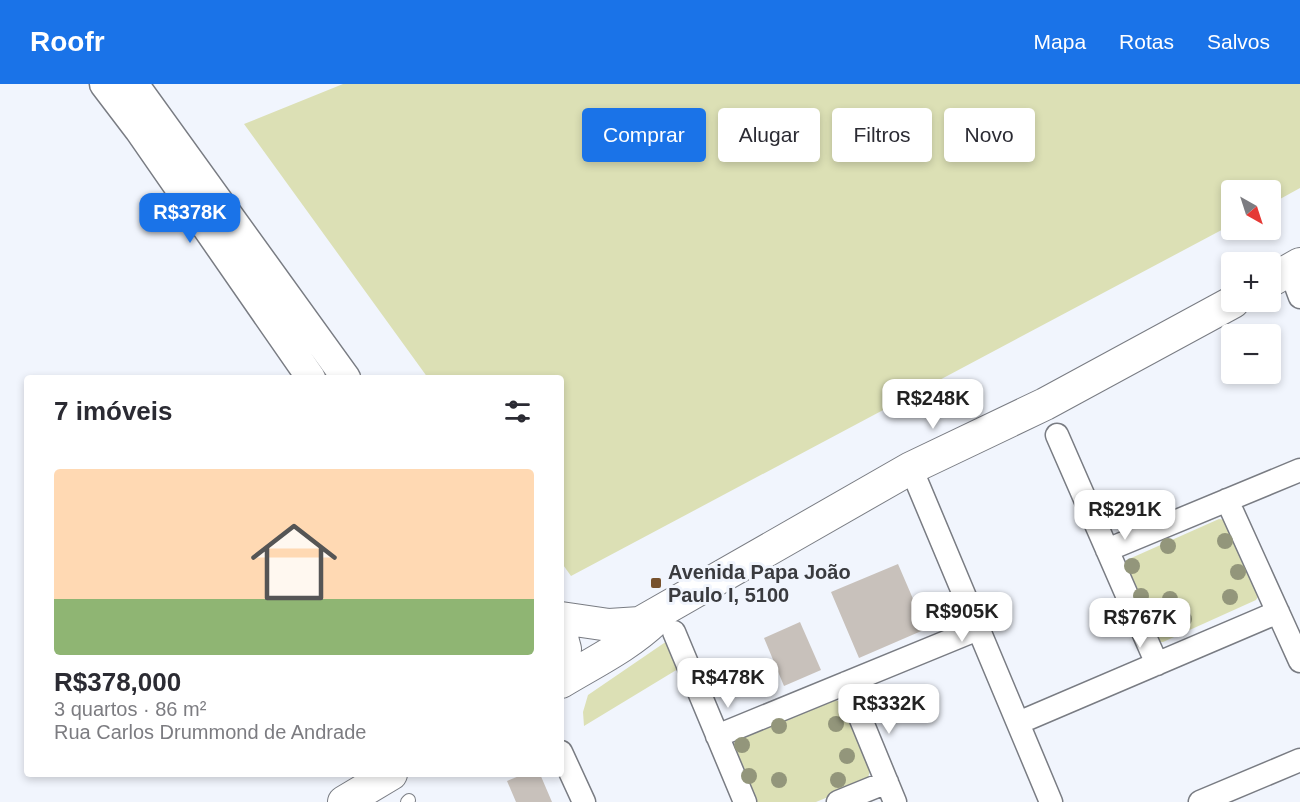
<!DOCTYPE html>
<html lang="pt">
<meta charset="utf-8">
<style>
body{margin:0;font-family:Arial,sans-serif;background:#f2f2f3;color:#2b2b33;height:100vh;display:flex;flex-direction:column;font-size:22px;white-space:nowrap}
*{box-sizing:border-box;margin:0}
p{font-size:20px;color:#7c7c81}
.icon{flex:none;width:33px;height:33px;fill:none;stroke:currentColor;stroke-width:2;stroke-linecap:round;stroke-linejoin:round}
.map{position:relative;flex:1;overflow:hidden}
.side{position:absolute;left:24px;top:291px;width:540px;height:402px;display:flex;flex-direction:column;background:#fff;border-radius:6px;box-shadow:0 3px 9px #0003}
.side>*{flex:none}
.hud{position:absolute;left:582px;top:24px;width:570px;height:54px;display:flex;gap:12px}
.needle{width:39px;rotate:141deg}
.fabs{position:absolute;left:1221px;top:96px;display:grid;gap:12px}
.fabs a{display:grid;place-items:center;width:60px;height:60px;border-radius:6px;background:#fff;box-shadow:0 3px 9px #0003;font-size:30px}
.price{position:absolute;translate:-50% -51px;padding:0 14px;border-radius:12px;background:#fff;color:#222;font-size:20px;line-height:39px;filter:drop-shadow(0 2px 3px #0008)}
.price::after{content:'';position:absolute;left:50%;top:36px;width:18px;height:14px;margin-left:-9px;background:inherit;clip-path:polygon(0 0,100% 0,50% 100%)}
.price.on{background:#1a73e8;color:#fff}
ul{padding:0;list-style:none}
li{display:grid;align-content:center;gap:12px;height:318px;padding:0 30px}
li+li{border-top:2px solid #e1e1e2}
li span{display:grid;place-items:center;height:186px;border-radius:6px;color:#555}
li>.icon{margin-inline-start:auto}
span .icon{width:108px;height:108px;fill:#fffc;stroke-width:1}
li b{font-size:26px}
h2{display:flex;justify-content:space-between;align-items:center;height:72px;padding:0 30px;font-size:26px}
.pill{padding:0 21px;border-radius:6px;background:#fff;box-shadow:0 3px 9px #0003;font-size:21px;line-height:54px}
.pill.on{background:#1a73e8;color:#fff}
header{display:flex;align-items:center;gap:36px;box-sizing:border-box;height:84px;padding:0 30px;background:#1a73e8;color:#fff}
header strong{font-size:28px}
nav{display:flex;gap:33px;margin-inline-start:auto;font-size:21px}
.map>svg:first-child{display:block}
</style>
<header>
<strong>Roofr</strong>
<nav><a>Mapa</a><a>Rotas</a><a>Salvos</a></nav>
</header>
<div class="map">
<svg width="1300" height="718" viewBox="0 0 1300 718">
<rect width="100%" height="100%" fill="#f1f5fd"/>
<!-- green -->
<path fill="#dce0b5" d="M343,0H1300V104L1271,120L1270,106H1232L1231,141L571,492L561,478V294H428L244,40Z
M1219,435L1226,436L1259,511L1256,516L1163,558H1156L1124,480L1129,475Z
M667,557L678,585L584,642L583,628L588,611Z
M833,615L843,619L870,687L867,697L816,718H756L735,663L736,656Z"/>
<!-- building -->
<path fill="#c8c1bb" d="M898,480L926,545L859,574L831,508Z
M800,538L821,586L784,602L764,554Z
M524,690H540L552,718H516L507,697Z"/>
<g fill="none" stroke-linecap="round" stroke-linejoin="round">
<defs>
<path id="service" d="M407,718L409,716"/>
<path id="minor" d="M1290,186L1300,213
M1057,351L1157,580
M911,384L1051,718
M1227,416L1300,577
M1107,466L1300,386
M674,548L745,718
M846,599L895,718
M1018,639L1278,528
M717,652L978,545
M561,668L584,718
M838,718L887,698
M1200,718L1300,676"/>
<path id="tertiary" d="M104,0L139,46L311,294
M134,0L346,294"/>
<path id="secondary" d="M1270,197L1300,180
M561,534L609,541L640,539L911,384L1045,320L1233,218
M561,550L565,565L561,592
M561,598C594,578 628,562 656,535
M344,718L391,690"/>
</defs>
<!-- service casing -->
<use href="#service" stroke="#797c83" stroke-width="14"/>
<!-- minor casing -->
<use href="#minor" stroke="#797c83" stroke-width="25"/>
<!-- tertiary casing -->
<use href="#tertiary" stroke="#797c83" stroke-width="31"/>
<!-- secondary casing -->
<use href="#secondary" stroke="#797c83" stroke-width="34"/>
<!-- service -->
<use href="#service" stroke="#fff" stroke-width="12"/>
<!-- minor -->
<use href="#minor" stroke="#fff" stroke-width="22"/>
<!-- tertiary -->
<use href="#tertiary" stroke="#fff" stroke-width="28"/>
<!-- secondary -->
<use href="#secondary" stroke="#fff" stroke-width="32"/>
</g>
<!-- trees -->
<g fill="#93967b">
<circle cx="1225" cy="457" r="8"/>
<circle cx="1168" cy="462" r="8"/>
<circle cx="1132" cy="482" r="8"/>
<circle cx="1238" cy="488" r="8"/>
<circle cx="1141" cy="512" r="8"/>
<circle cx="1230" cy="513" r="8"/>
<circle cx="1170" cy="515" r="8"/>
<circle cx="1184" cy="535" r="8"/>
<circle cx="1159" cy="545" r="8"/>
<circle cx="836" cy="640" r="8"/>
<circle cx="779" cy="642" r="8"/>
<circle cx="742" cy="661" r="8"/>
<circle cx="847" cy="672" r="8"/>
<circle cx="749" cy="692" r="8"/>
<circle cx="779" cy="696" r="8"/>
<circle cx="838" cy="696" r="8"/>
</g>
<!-- markers -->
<rect fill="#77522d" stroke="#f1f5fd" stroke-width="2" x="650" y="493" width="12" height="12" rx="3"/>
<g text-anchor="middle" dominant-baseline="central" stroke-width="6" stroke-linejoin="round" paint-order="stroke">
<!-- poi labels -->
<g font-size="20" font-weight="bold" fill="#3a3b3f" stroke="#f1f5fd" text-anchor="start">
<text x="668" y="488">Avenida Papa João<tspan x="668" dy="23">Paulo I, 5100</tspan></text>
</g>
</g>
</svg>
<div class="fabs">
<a><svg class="needle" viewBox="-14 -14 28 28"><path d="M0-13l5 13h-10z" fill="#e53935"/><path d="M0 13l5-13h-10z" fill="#7c7c81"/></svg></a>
<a>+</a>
<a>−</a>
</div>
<b class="price on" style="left:190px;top:160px">R$378K</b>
<b class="price" style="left:933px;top:346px">R$248K</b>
<b class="price" style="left:1125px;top:457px">R$291K</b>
<b class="price" style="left:962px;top:559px">R$905K</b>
<b class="price" style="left:1140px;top:565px">R$767K</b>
<b class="price" style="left:728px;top:625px">R$478K</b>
<b class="price" style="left:889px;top:651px">R$332K</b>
<div class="hud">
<a class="pill on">Comprar</a>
<a class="pill">Alugar</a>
<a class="pill">Filtros</a>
<a class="pill">Novo</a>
</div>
<section class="side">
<h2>7 imóveis<svg class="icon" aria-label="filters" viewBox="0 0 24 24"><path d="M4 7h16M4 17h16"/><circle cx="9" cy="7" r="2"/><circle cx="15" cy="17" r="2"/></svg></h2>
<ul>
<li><span style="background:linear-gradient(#ffd9b3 70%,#8fb573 0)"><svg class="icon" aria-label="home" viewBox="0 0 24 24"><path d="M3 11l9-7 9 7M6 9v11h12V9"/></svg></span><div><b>R$378,000</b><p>3 quartos · 86 m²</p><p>Rua Carlos Drummond de Andrade</p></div></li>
</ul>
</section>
</div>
